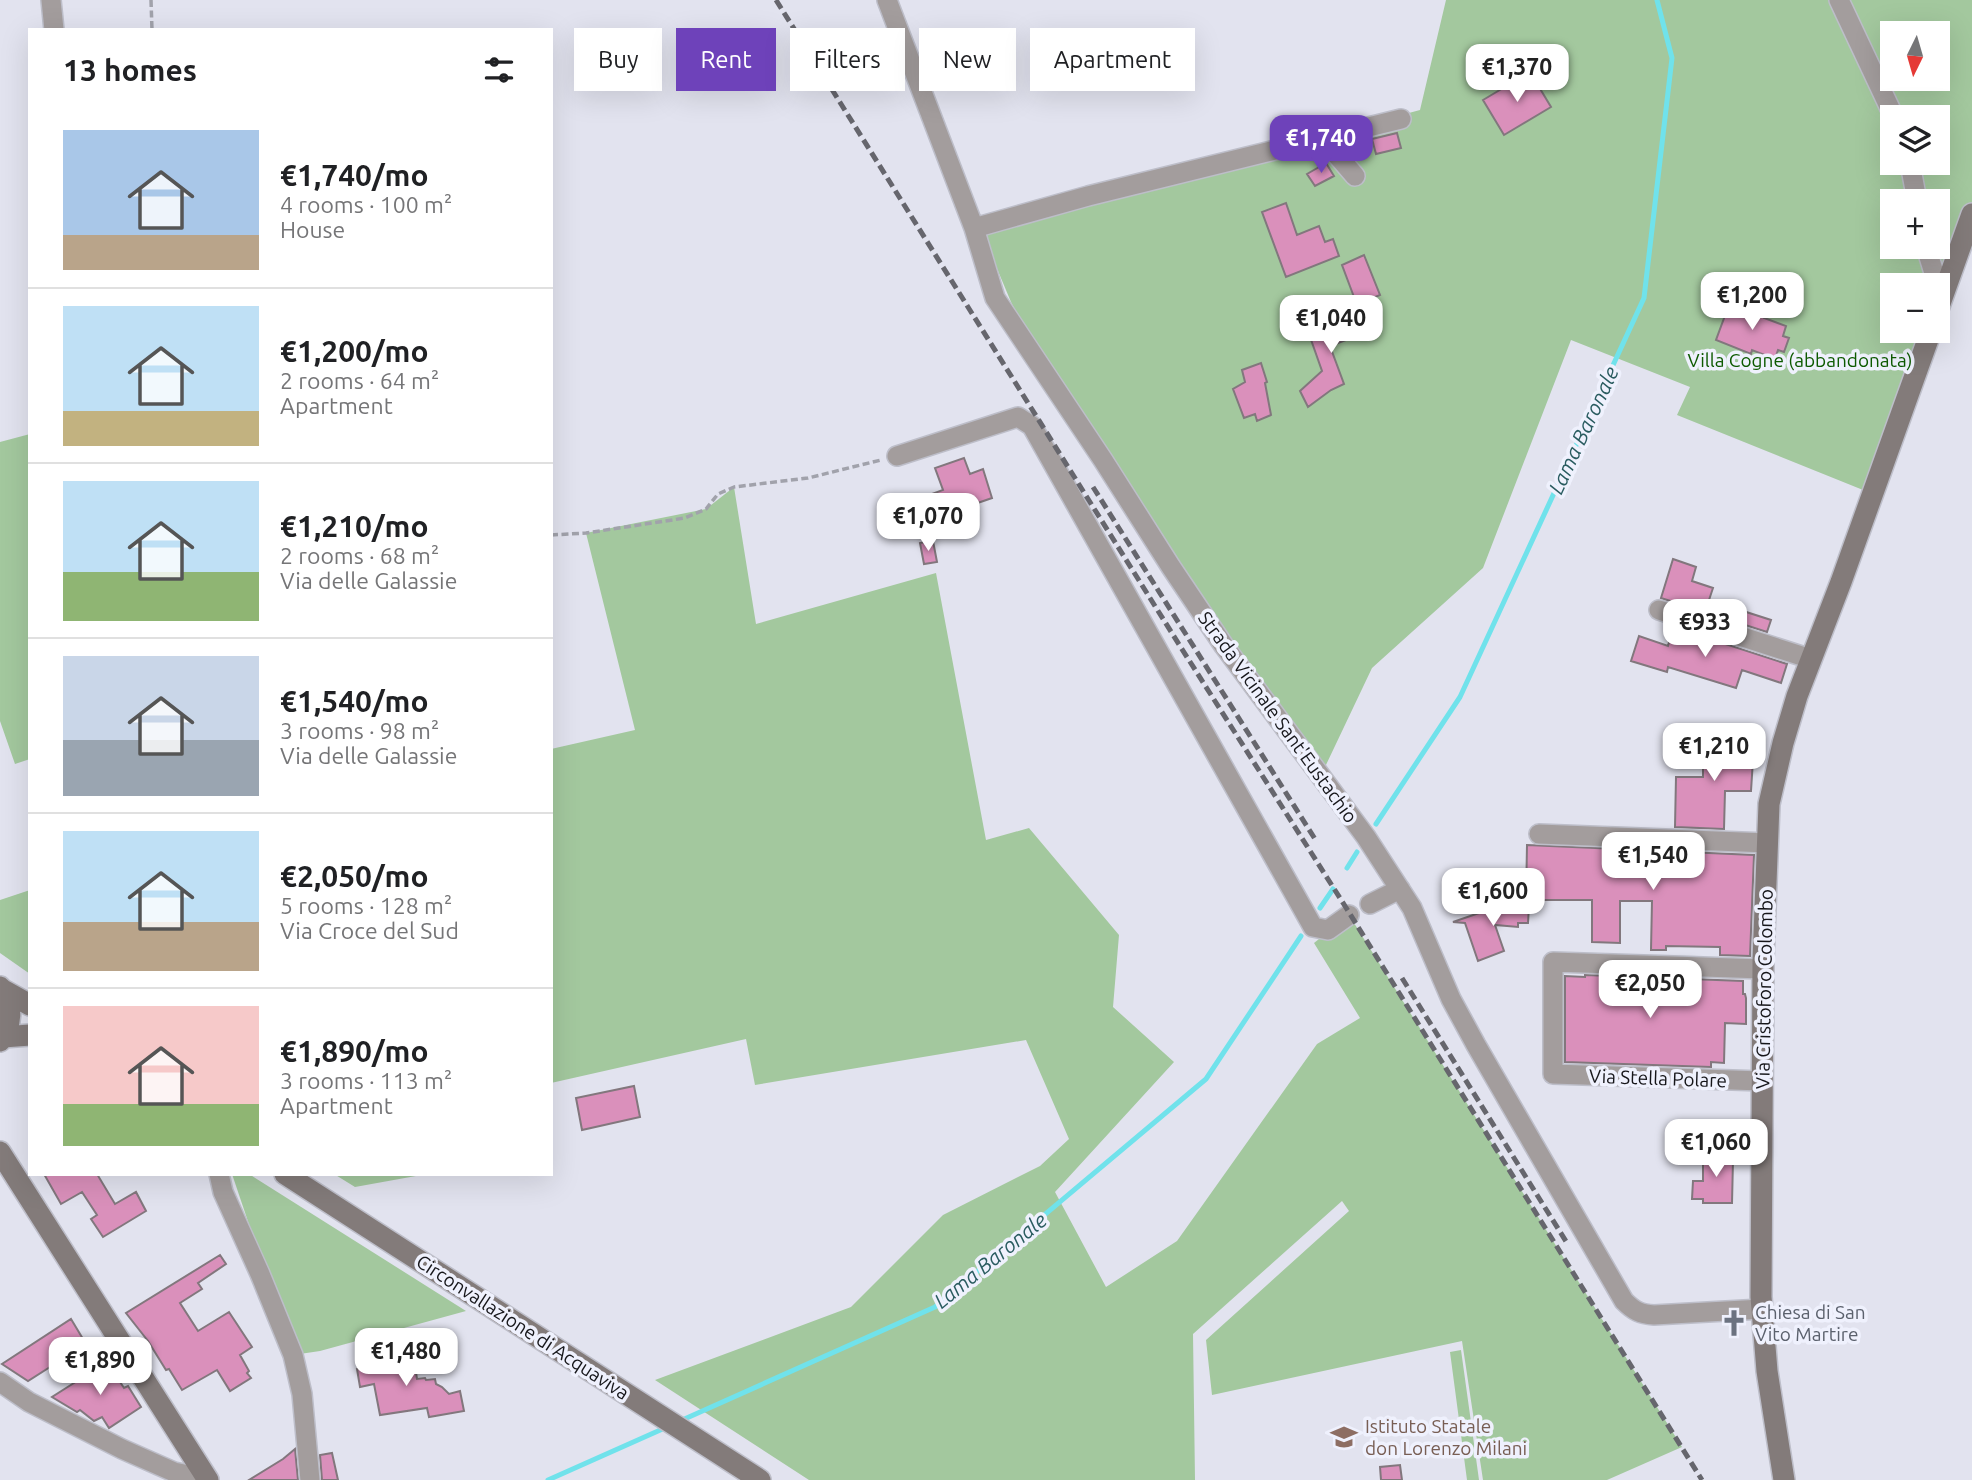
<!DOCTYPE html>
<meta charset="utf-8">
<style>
body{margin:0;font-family:Ubuntu,sans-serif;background:#f2f2f2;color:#202124;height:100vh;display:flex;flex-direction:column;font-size:26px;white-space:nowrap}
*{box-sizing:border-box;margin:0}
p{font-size:23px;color:#757577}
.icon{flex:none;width:38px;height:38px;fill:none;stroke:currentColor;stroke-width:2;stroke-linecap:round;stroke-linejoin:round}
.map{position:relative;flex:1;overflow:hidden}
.drawer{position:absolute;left:28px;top:28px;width:525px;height:1148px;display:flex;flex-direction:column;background:#fff;border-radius:0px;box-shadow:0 7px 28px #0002}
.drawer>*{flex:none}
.hud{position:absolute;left:574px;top:28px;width:665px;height:63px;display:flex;gap:14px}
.needle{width:46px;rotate:185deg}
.tools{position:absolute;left:1880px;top:21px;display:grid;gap:14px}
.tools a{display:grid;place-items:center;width:70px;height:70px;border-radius:0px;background:#fff;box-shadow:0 7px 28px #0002;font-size:35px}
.price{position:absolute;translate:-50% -60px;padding:0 16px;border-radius:14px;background:#fff;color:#222;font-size:23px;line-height:46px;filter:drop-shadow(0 2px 4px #0008)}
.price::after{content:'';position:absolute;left:50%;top:42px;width:21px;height:16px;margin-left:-10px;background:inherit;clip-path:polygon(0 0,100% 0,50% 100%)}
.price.selected{background:#6e42ba;color:#fff}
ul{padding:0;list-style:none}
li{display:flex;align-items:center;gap:21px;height:175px;padding:0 35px}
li+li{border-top:2px solid #e0e0e0}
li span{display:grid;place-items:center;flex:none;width:196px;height:140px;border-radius:0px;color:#555}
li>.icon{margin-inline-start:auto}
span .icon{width:84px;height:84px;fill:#fffc;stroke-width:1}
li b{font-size:30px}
h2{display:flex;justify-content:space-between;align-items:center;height:84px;padding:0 35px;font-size:30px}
.tag{padding:0 24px;border-radius:0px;background:#fff;box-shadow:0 7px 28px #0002;font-size:24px;line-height:63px}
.tag.selected{background:#6e42ba;color:#fff}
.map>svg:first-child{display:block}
</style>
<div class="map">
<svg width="1972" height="1480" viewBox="0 0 1972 1480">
<rect width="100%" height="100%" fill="#e2e3ef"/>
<!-- green -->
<path fill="#a3c89e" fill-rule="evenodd" d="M1446,0H1972V215L1937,285H1892V331H1931L1873,494L1677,415L1690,387L1571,340L1483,568L1372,668L1325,767L1265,695L1024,329L1011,302L980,228L1420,110ZM1892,33H1937V79H1892ZM1892,117H1937V163H1892ZM1892,201H1937V247H1892Z
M30,434V759L15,764L0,721V442Z
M734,487L756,624L936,573L986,840L1029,828L1119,935L1113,1007L1174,1062L1055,1192L1106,1287L1177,1241L1317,1044L1360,1018L1314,943L1349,915L1682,1447L1607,1480H1483L1462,1341L1212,1395L1206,1340L1349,1211L1342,1201L1193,1334L1195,1480H809L655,1380L851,1307L943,1215L1040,1166L1069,1139L1026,1040L755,1085L746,1039L551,1083V749L635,730L586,533L706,509Z
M30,890V974L0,953V900Z
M232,1174H249L466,1311L320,1351L293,1355Z
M334,1174H427L355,1187Z
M1461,1350L1479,1480H1467L1450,1352Z"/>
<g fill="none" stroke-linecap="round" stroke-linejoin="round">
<!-- stream -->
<path stroke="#70e2eb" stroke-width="5" d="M1376,824L1460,697L1644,298L1672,58L1657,0
M1347,868L1357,852
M1320,908L1333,889
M680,1421L935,1307L1206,1079L1301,936
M548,1480L667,1427"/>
</g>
<!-- building -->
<path fill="#da90bb" stroke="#82777d" stroke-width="2" d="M1530,72L1551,107L1504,135L1483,100Z
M1397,133L1401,148L1376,154L1372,139Z
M1326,163L1334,176L1315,186L1307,174Z
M1286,203L1297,235L1319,226L1325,242L1333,239L1339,256L1286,277L1262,212Z
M1364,255L1380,295L1357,305L1342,265Z
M1730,302L1765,315L1764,318L1786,326L1783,336L1789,338L1784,352L1778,350L1775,359L1752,350L1751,354L1716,340Z
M1362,312L1370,331L1330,346L1344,384L1331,390L1308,407L1300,391L1322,371L1309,334Z
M1261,363L1267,382L1265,383L1271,415L1257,421L1255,414L1244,418L1233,389L1245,382L1242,370Z
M964,458L970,474L983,469L992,498L937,517L929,495L943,490L935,468Z
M933,541L937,562L924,564L920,543Z
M1673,559L1696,567L1692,581L1713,588L1709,600L1771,620L1767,632L1661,598Z
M1673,627L1787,664L1781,683L1742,670L1736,688L1668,667L1667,672L1631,661L1639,636L1668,646Z
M1711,730L1754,744L1751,791H1725L1724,829L1675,827L1676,777H1703V759H1707Z
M1527,845L1754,855L1750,956L1720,955V947L1666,946V950H1651L1652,901H1620V943L1592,942V900H1526Z
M1505,904L1529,906L1528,923H1518V927L1495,925L1504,951L1478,961L1465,923L1453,922Z
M1585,975L1743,981V994H1745L1746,998V1024L1725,1023L1724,1063L1711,1062V1067L1565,1062V976L1585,977Z
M634,1086L640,1117L582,1130L576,1098Z
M1716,1146L1730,1147V1160H1733L1732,1203H1703V1199H1692L1693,1181H1703V1159H1716Z
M44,1174H97L115,1204L136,1192L146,1211L103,1237L91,1219L97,1215L82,1192L61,1204Z
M220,1255L226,1264L198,1283L202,1289L180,1303L198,1331L229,1312L252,1347L240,1355L249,1371L247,1373L251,1378L230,1391L217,1370L182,1390L169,1369L166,1370L148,1341L126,1313Z
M71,1319L86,1344L28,1381L2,1364Z
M390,1347L393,1370L415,1366L417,1379L425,1378L426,1380L435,1379L436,1384L442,1387L449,1394L460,1391L464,1411L429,1417L427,1408L380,1415L374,1384L360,1387L357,1369L371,1366L368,1351Z
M107,1362L124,1388L128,1386L141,1407L109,1428L102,1417L94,1421L80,1410L77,1412L52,1397Z
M295,1449L298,1480H249L283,1459Z
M332,1453L338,1480H322L320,1455Z
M1400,1465L1402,1480H1381L1380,1467Z"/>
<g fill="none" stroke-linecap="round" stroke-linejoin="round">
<defs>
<path id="street" d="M51,0L54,30
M887,0L974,228L995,298L1103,460L1171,567L1224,646L1366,837L1412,908L1451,999L1476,1045L1624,1301C1634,1311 1640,1314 1654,1315L1762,1309
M1839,0L1894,117
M1312,141L1336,154L1355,176
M1910,163L1917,201
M974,228L1088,196L1401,119
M1926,247L1938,286L1944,292
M897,456L1018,417L1032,426L1313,927L1328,930L1349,915
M1659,610L1811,659
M1539,834L1767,843
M1370,904L1400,889
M1762,1081L1553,1074V962L1763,969
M219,1174L223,1192L260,1274L293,1355L302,1394L310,1480
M0,1382L29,1402L122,1449L174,1472L208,1479"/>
<path id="secondary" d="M1937,312L1972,214
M0,987C13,1003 13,1024 0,1041
M3,990L30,1005
M3,1037L30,1035
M0,1152L208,1480
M285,1174L760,1480
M1784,1480L1767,1371L1761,1297L1763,961L1769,804L1783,743L1797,696L1841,582L1931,331"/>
</defs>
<!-- street casing -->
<use href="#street" stroke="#bdbec9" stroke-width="22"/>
<!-- secondary casing -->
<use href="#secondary" stroke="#bdbec9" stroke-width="24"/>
<!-- path -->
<path stroke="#a1a2ab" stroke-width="3.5" stroke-dasharray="7 3.5" stroke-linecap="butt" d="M151,0L152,30
M551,535L586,533L685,518L706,509L718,494L734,487L808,478L881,460"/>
<!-- street -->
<use href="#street" stroke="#a39d9d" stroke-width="19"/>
<!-- secondary -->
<use href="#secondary" stroke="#837b7a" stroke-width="21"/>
<!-- rail -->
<path stroke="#66666d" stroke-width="5" stroke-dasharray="10 5" stroke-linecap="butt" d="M776,0L1180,646L1345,906L1702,1480
M1093,487L1315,839
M1402,978L1567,1243"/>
</g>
<!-- icons -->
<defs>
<symbol id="church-bare" viewBox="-9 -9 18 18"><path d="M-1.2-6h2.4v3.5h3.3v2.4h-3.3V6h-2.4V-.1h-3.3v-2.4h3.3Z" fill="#6b7280" stroke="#eff1fd" stroke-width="2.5" paint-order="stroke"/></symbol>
<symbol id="school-bare" viewBox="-9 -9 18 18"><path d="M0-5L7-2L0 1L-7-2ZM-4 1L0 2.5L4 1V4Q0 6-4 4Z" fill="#8d6e63" stroke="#eff1fd" stroke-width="2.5" paint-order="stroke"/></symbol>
</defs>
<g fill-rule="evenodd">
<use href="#church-bare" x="1715" y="1304" width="38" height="38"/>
<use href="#school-bare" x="1325" y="1418" width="38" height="38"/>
</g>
<g text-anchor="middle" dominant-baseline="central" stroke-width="7" stroke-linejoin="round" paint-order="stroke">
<!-- park labels -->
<g font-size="19" fill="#0d5a01" stroke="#eff1fd">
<text x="1800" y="360">Villa Cogne (abbandonata)</text>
</g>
<!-- street labels -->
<g font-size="19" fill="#16161a" stroke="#eff1fd">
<text transform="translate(1278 717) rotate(54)">Strada Vicinale Sant'Eustachio</text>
<text transform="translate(1764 989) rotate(-89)">Via Cristoforo Colombo</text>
<text transform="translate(1658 1078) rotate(2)">Via Stella Polare</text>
<text transform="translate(523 1327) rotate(33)">Circonvallazione di Acquaviva</text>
</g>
<!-- worship labels -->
<g font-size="19" fill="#5b616d" stroke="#eff1fd" text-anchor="start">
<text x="1755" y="1312">Chiesa di San<tspan x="1755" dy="22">Vito Martire</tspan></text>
</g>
<!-- education labels -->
<g font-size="19" fill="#785e54" stroke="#eff1fd" text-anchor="start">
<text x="1365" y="1426">Istituto Statale<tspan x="1365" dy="22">don Lorenzo Milani</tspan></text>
</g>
<!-- water labels -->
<g font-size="21" font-style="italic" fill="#2a5c60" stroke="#eff1fd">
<text transform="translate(1583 430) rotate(-65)">Lama Baronale</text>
<text transform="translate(990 1260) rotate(-39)">Lama Baronale</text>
</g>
</g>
</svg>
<div class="tools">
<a><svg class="needle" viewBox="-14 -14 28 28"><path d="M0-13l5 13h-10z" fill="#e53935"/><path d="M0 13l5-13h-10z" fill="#757577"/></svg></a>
<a><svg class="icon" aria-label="layers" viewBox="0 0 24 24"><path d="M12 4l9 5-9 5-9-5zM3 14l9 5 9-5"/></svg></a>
<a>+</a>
<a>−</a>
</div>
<b class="price" style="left:1517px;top:104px">€1,370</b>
<b class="price selected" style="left:1321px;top:175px">€1,740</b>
<b class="price" style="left:1752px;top:332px">€1,200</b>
<b class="price" style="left:1331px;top:355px">€1,040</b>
<b class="price" style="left:928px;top:553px">€1,070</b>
<b class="price" style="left:1705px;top:659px">€933</b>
<b class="price" style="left:1714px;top:783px">€1,210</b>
<b class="price" style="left:1653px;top:892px">€1,540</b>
<b class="price" style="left:1493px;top:928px">€1,600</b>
<b class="price" style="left:1650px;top:1020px">€2,050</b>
<b class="price" style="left:1716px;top:1179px">€1,060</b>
<b class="price" style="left:406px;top:1388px">€1,480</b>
<b class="price" style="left:100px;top:1397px">€1,890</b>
<div class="hud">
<a class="tag">Buy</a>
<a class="tag selected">Rent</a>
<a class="tag">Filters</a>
<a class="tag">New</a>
<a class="tag">Apartment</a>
</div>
<section class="drawer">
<h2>13 homes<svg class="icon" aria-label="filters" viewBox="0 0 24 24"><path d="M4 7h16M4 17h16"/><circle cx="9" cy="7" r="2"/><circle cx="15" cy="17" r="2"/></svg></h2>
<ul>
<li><span style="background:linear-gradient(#a9c7e8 75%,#b9a48a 0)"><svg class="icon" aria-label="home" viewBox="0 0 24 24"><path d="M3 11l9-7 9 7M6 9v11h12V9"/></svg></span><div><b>€1,740/mo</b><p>4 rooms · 100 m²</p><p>House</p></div></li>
<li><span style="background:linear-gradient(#bfe0f5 75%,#c2b280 0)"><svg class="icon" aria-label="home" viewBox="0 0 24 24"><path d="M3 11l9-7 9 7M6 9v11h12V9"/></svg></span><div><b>€1,200/mo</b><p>2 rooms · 64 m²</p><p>Apartment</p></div></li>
<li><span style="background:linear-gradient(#bfe0f5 65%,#8fb573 0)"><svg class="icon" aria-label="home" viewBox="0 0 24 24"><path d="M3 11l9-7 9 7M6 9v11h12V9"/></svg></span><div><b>€1,210/mo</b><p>2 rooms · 68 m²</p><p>Via delle Galassie</p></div></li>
<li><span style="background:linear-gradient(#c9d6e8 60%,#9aa5b1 0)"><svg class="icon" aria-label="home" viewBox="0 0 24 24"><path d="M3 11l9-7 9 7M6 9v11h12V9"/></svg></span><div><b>€1,540/mo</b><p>3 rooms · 98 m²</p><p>Via delle Galassie</p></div></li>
<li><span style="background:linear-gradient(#bfe0f5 65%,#b9a48a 0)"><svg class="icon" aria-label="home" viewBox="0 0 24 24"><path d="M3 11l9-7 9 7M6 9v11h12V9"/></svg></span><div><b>€2,050/mo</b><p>5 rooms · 128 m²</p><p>Via Croce del Sud</p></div></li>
<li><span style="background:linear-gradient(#f6c9c9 70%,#8fb573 0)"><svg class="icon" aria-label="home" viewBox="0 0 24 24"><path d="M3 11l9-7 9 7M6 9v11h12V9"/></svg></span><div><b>€1,890/mo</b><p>3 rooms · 113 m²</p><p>Apartment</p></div></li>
</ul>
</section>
</div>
